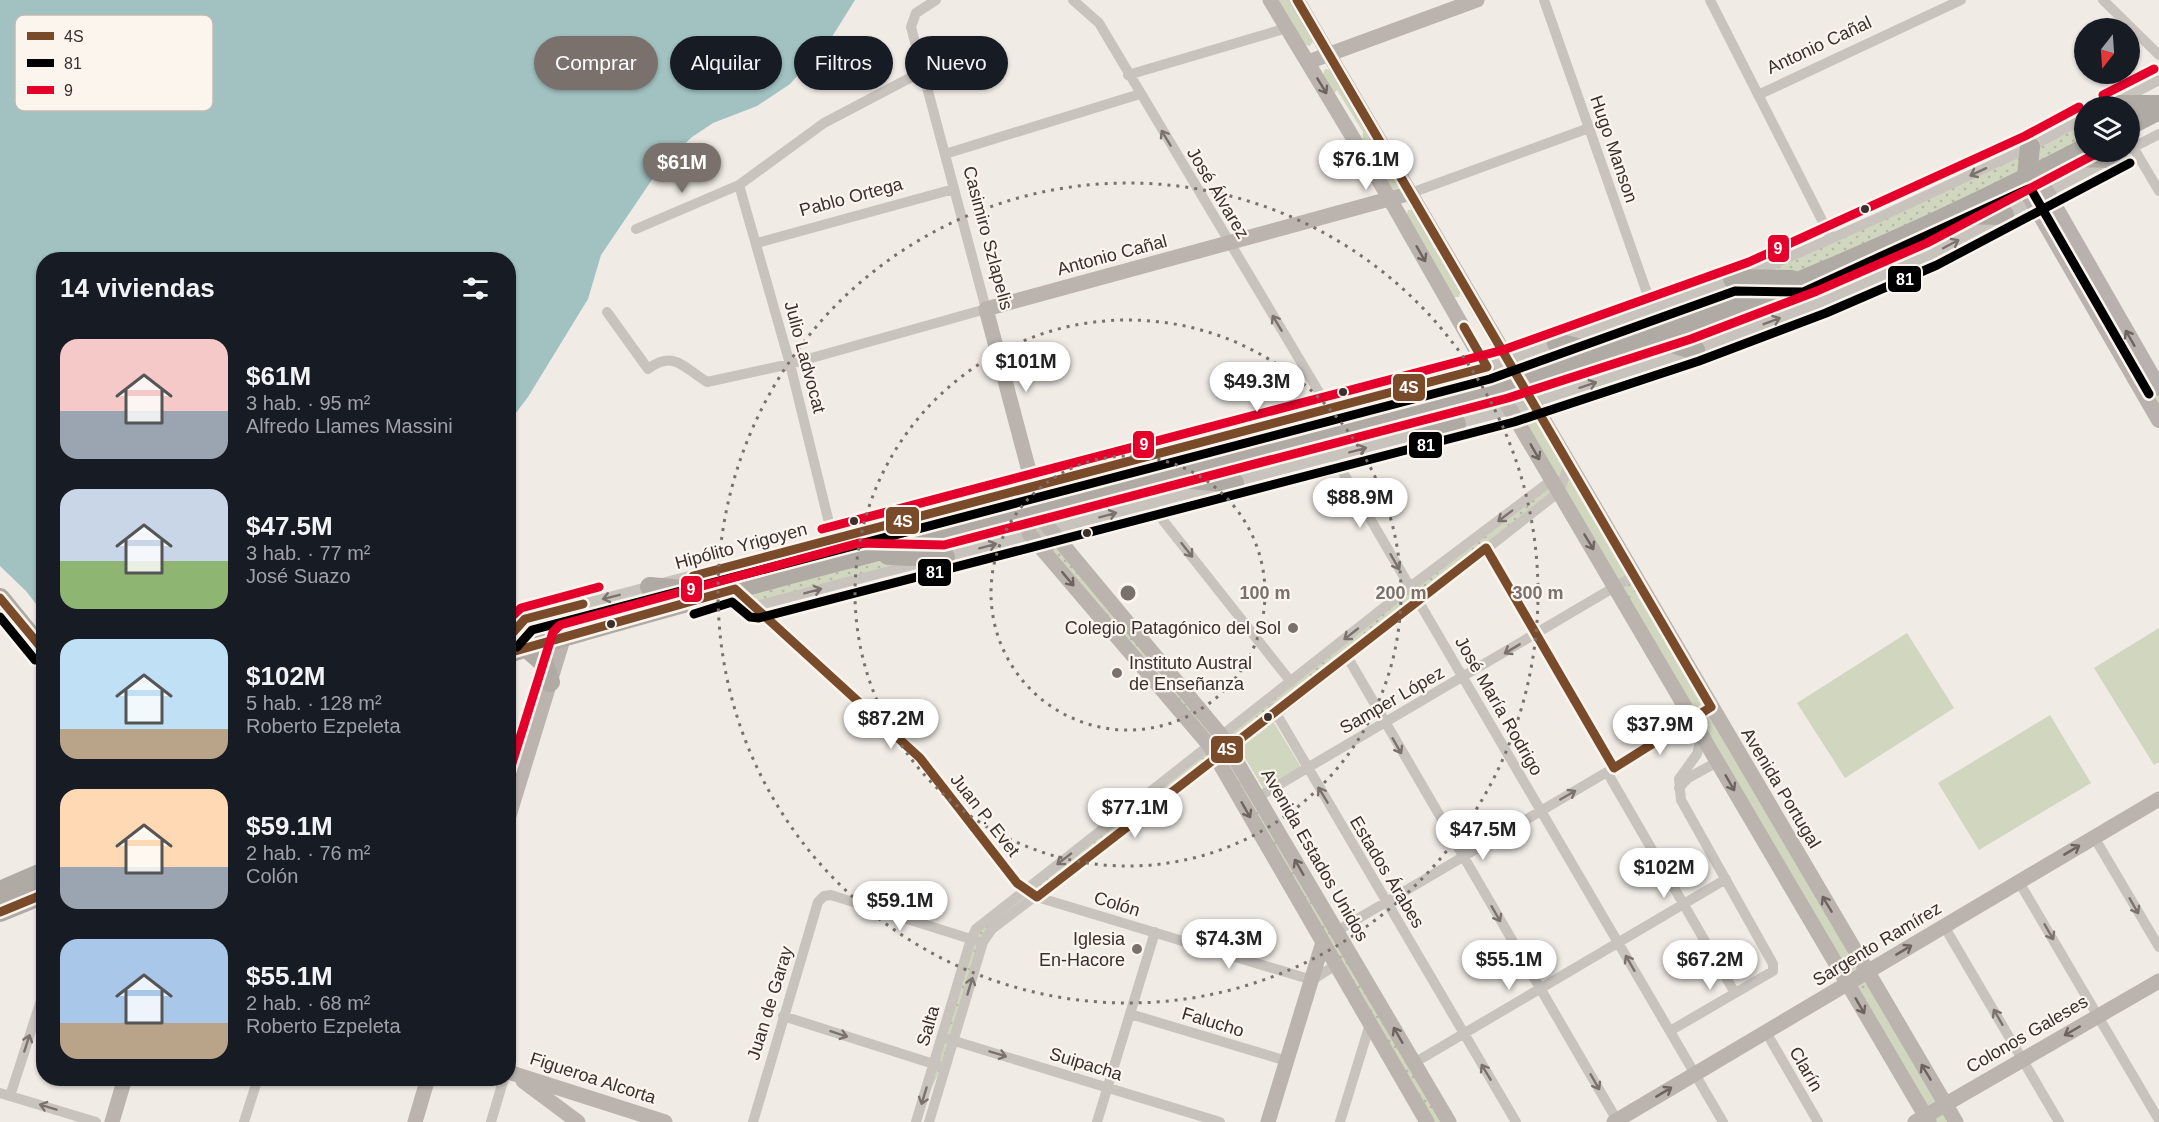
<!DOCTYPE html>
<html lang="es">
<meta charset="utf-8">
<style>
body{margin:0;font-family:Arial,sans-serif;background:#20242c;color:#f1f3f6;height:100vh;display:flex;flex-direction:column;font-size:22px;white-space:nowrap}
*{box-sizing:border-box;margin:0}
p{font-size:20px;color:#9ea1a6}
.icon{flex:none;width:33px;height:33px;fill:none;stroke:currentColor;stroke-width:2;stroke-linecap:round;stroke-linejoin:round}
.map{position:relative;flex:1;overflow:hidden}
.panel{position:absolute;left:36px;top:252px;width:480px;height:834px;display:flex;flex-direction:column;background:#171b24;border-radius:24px;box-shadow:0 2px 4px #0004}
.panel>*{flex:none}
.hud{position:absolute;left:534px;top:36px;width:570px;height:54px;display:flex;gap:12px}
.needle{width:39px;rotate:197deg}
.buttons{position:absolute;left:2074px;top:18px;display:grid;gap:12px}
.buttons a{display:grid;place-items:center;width:66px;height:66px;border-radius:50%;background:#171b24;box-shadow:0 2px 4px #0004;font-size:30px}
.price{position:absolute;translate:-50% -51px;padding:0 14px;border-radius:21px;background:#fff;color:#222;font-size:20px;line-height:39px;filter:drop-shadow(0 2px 3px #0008)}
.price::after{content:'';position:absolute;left:50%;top:36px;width:18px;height:14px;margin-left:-9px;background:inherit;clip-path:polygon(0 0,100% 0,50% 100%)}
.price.active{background:#7a716c;color:#fff}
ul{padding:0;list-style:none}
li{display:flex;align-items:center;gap:18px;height:150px;padding:0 24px}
li span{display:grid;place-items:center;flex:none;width:168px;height:120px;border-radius:18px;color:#555}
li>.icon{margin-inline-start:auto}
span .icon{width:72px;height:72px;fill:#fffc;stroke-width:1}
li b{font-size:26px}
h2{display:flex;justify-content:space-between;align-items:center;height:72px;padding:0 24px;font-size:26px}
.chip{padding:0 21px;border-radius:27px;background:#171b24;box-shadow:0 2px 4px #0004;font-size:21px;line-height:54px}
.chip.active{background:#7a716c;color:#fff}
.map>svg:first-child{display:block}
</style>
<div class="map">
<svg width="2159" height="1122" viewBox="0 0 2159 1122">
<defs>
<pattern id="grass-dots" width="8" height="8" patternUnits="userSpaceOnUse" patternTransform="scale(1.5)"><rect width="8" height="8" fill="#d1d6bf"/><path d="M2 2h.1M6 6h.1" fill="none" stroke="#b4b8a4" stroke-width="1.8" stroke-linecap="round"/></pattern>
</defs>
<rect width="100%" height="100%" fill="#f0ebe5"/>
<!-- grass -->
<path fill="url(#grass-dots)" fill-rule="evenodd" d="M2085,118V152H2124L2047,192L2159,388V420L2031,200L1822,302L1532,403L1956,1122H1929L1559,492L1230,749L1449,1122H1427L1216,759L992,929L954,1040L916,1122L971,939L1208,745L1030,535L756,606L735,589L509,653L525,619L1487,367L1733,279ZM1511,410L1552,480L1221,735L1052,529Z"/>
<!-- green -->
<path fill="#d1d6bf" d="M1275,0H1289L1313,41L1310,46L1302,44Z
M1325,69L1333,70L1399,183L1398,188L1391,191L1362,142L1363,132L1337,90L1333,95L1323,75Z
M1408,210H1415L1461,291L1459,297H1454L1406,217Z
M1534,412L1563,466L1561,470L1553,469L1520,418Z
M1570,475L1627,573L1624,578L1618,579L1564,492Z
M1636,596L1645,597L1704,706L1694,708L1630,602Z
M2159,628V762L2154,765L2094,668Z
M1907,633L1954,708L1845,778L1797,703Z
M2050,715L2091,783L1979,850L1938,783Z
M1273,721L1301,767L1263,788L1239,748Z
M1714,721L1857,967L1855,973L1849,971L1706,731L1707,725Z
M1868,987L1935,1099L1925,1104L1858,990Z"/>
<!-- water -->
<path fill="#a1c2c1" d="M0,0H855L830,40L790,84L757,106L713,123L692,137L662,165L601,255L588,299L528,397L509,422L508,260H44L43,613L26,591L0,566Z"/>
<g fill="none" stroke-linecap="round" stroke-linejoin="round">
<!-- street -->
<path stroke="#c9c3be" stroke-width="10" d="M1073,0L1099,23L1329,409
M1544,0L1653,310
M1710,0L1831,238
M2103,0L2159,55
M1128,75L1287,28
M1758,95L1961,0
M2119,101L2159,80
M2133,147L2159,191
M2130,149L2159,134
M945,154L1140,94
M739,185L790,364L833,539
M1411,193L1589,128
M636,229L739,185L824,123L923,71
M757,243L954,189
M607,312L648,369C674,350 683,367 707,382L790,364L986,309L911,27L916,13L936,0
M1334,457L1723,1122
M1150,504L1291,682
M1486,548L1614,768
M942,558L1511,410L1695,350L1822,302L1932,254L2124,152
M735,589L920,758L1017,883L1037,897L1312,980L1336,965
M756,606L924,562
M525,619L1487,367L1753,273L1880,217L2030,147L2085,118
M1348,658L1618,1122
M1273,708L1516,1122
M1607,772L1735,993
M1679,788L1688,778L1717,762
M1258,797L1635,575
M2094,837L2159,947
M2019,882L2159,1120
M1944,926L2059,1122
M1337,931L1607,772L1711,707
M1130,1014L1287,1061
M783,1016L940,1066
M1670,1031L1773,971V964L1681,800L1679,779L1697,754L1702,736
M1766,1032L1818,1122
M948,1039L1220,1122
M1414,1063L1726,879
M0,1093L96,1122
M10,1096L44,991
M244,1122L258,1078
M491,1122L504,1078
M753,1122L818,902L824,896L831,895L977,941
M916,1122L971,939L976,929L1410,587L1552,480
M929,1122L983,942L992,929L1276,714L1559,492L1569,464
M1097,1122L1155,932
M1340,1122L1370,1024"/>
<!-- secondary -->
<path stroke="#bab3ae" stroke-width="15" d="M1270,0L1391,201L1497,387L1929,1122
M1297,0L1956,1122
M1308,62L1477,0
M1411,193L986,309L1033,486L1023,514L1030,535L1209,745L1427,1122
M1032,502L1035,511L1221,735L1449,1122
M508,819L564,636L561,629
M508,1072L665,1122
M523,1081L578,1122
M112,1122L125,1078
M415,1122L428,1078
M1268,1122L1323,942
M1614,1122L2159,799
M1915,1122L2159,981"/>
<!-- primary -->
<path stroke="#b8b1ad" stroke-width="16" d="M2159,388L2042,184L2038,179L2027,176V192L2159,420"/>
<!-- highway -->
<path stroke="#afaaa4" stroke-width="20" d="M2111,105H2159
M2130,125L2159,110
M2071,157L2110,158
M2027,176L2030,147
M1954,214L2004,215
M1733,279L1792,280
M1652,337L1695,350
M1557,343L1602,354
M1329,409L1388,418L1456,424
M1221,437L1276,444
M1182,478L1234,483
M888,555L945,557
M809,569L833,539
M650,587L706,592
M0,598L44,652
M560,626L575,606
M508,639L525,619
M527,648L543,662L550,682
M508,653C751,581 997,521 1241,457C1378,421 1516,385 1650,338C1799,286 1945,221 2085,148
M0,891L44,872
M0,912L44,894"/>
<defs>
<path id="bus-1" d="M693,576L1487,367L1464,327
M0,598L44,651
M508,638L525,619L583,604
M508,653L735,589L920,758L1017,883L1037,897L1486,548L1614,768L1711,707L1297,0
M0,912L44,894"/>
<path id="bus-2" d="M694,614L732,602L750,617L759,618L1514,422L1699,361L1826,313L1937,265L2130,163
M0,617L35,660
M517,647L532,630L1490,379L1735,291L1803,292L2028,189L2032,191L2149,394"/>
<path id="bus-3" d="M2103,95L2154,69
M822,529L1503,350L1749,262L2025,136L2079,107
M508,620L521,608L599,587
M508,776L553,632L560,625L859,543L944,545L1508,398L1691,339L1817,291L1927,243L2099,152"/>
</defs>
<!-- bus-1 casing -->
<use href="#bus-1" stroke="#fbf5ee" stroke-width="14"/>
<!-- bus-2 casing -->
<use href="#bus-2" stroke="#fbf5ee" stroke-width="14"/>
<!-- bus-3 casing -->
<use href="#bus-3" stroke="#fbf5ee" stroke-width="14"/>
<!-- bus-1 -->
<use href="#bus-1" stroke="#7a4b2a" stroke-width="9"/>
<!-- bus-2 -->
<use href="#bus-2" stroke="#000" stroke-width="9"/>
<!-- bus-3 -->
<use href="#bus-3" stroke="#e4002b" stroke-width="9"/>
</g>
<!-- one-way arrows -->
<defs><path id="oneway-shaft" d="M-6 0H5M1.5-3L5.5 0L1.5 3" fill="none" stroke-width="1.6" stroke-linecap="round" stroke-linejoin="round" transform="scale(1.5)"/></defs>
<g stroke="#6e645f">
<use href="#oneway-shaft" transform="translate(1322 86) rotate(59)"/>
<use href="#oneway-shaft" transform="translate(1421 254) rotate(60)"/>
<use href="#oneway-shaft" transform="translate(1535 452) rotate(60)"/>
<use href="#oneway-shaft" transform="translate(1589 542) rotate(59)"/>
<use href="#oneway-shaft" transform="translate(1068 579) rotate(50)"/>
<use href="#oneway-shaft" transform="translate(1730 783) rotate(60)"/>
<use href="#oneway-shaft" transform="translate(1246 810) rotate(60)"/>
<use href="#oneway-shaft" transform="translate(2072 850) rotate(-31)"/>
<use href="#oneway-shaft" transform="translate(1299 867) rotate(-120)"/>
<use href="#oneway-shaft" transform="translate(1827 904) rotate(-121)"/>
<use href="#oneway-shaft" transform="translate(1904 950) rotate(-31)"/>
<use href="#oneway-shaft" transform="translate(1860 1006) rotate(60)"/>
<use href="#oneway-shaft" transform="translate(2072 1031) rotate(150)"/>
<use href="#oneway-shaft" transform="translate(1398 1035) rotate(-120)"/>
<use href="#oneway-shaft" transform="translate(1926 1072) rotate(-121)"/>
<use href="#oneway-shaft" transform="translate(1664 1092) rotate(-31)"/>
</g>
<g stroke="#7b726d">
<use href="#oneway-shaft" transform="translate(1166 138) rotate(-121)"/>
<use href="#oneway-shaft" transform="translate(1978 172) rotate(155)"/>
<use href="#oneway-shaft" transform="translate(1951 244) rotate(-28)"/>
<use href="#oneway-shaft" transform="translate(1772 321) rotate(-21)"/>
<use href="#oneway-shaft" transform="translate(1277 323) rotate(-121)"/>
<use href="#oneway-shaft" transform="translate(1588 385) rotate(-18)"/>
<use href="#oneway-shaft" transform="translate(1358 450) rotate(-15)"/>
<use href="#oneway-shaft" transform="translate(1108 515) rotate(-15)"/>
<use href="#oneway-shaft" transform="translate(1505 516) rotate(143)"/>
<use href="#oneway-shaft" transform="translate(988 546) rotate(-15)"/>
<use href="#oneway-shaft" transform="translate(1187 550) rotate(52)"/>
<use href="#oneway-shaft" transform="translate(1395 562) rotate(60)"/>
<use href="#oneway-shaft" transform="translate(813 591) rotate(-15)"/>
<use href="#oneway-shaft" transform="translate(611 597) rotate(166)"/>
<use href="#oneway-shaft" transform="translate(1351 634) rotate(142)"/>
<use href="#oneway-shaft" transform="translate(1512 649) rotate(149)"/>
<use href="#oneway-shaft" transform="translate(1397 746) rotate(60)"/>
<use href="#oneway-shaft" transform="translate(1323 795) rotate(-121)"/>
<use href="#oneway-shaft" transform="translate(1568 795) rotate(-30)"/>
<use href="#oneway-shaft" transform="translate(1064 859) rotate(142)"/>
<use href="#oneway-shaft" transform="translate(2134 906) rotate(60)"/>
<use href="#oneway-shaft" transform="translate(1496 914) rotate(60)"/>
<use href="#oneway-shaft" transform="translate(2049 932) rotate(60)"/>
<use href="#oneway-shaft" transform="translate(1630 963) rotate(-120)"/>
<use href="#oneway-shaft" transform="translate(970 986) rotate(-73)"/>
<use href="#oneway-shaft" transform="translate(1998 1017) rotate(-120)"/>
<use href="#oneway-shaft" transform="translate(839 1034) rotate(18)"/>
<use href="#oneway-shaft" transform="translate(27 1043) rotate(-72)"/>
<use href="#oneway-shaft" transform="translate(998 1054) rotate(17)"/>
<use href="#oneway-shaft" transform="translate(1486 1072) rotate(-121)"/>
<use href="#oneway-shaft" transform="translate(1595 1082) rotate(60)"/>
<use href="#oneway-shaft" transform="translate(924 1096) rotate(107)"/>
<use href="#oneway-shaft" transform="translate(48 1107) rotate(-163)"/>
</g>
<use stroke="#6d645f" href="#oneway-shaft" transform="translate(2130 338) rotate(-120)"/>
<!-- distance rings -->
<g fill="none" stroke="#7a716c" stroke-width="3" stroke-dasharray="3 6">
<circle cx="1128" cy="593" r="137"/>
<circle cx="1128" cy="593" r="273"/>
<circle cx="1128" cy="593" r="410"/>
</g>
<!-- markers -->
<g fill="#3b302b" stroke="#fbf5ee" stroke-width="2">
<circle cx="1865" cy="209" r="5"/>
<circle cx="1343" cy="392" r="5"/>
<circle cx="854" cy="521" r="5"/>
<circle cx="1087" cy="533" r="5"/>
<circle cx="611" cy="624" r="5"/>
<circle cx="1268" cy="717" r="5"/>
</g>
<g fill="#7a716c" stroke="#fbf5ee" stroke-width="2">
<circle cx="1293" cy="628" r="6"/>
<circle cx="1117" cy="673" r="6"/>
<circle cx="1137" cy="949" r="6"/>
</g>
<g text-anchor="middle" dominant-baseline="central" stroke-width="4.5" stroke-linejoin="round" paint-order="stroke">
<!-- street labels -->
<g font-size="18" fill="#3b302b" stroke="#fbf5ee">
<text transform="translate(1819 45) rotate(-25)">Antonio Cañal</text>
<text transform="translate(1614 149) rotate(71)">Hugo Manson</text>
<text transform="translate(1218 193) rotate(59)">José Álvarez</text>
<text transform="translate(851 197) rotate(-15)">Pablo Ortega</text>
<text transform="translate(988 238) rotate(75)">Casimiro Szlapelis</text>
<text transform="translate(1112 255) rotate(-15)">Antonio Cañal</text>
<text transform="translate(805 357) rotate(75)">Julio Ladvocat</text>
<text transform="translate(741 546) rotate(-15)">Hipólito Yrigoyen</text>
<text transform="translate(1392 700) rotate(-30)">Samper López</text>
<text transform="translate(1499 706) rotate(60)">José María Rodrigo</text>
<text transform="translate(1781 788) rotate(59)">Avenida Portugal</text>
<text transform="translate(985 815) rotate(52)">Juan P. Evet</text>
<text transform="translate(1315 855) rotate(60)">Avenida Estados Unidos</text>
<text transform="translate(1387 872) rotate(59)">Estados Árabes</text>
<text transform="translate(1117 904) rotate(17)">Colón</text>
<text transform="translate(1877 944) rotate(-31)">Sargento Ramírez</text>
<text transform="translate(770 1003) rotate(-73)">Juan de Garay</text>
<text transform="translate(1213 1022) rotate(17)">Falucho</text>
<text transform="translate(928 1026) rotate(-74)">Salta</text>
<text transform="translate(2027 1034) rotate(-30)">Colonos Galeses</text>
<text transform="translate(1086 1064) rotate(17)">Suipacha</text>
<text transform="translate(1806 1069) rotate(60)">Clarín</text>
<text transform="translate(593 1078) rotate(18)">Figueroa Alcorta</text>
</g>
<!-- poi labels -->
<g font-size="18" fill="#3b302b" stroke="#fbf5ee" text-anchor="end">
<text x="1281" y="628">Colegio Patagónico del Sol</text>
<text x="1129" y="663" text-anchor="start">Instituto Austral<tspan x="1129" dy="21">de Enseñanza</tspan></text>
<text x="1125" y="939">Iglesia<tspan x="1125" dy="21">En-Hacore</tspan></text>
</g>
</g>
<!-- legend -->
<rect x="15" y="15" width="198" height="96" rx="9" fill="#fbf5ee" stroke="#c1bab4" stroke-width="1.5"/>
<rect x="27" y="32" width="27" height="8" fill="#7a4b2a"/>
<rect x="27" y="59" width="27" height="8" fill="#000"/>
<rect x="27" y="86" width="27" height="8" fill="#e4002b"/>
<g font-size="16" fill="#3b302b">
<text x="64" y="42">4S</text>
<text x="64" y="69">81</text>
<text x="64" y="96">9</text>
</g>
<circle cx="1128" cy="593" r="9" fill="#7a716c" stroke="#fbf5ee" stroke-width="3"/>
<g font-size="18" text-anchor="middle" font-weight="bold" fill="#7a716c" stroke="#fbf5ee" stroke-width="4.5" stroke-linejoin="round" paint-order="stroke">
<text x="1265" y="599">100 m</text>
<text x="1401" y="599">200 m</text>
<text x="1538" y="599">300 m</text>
</g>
<g stroke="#fbf5ee" stroke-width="2">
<rect x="1767" y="234" width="23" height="29" rx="6" fill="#e4002b"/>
<rect x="1887" y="265" width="35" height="28" rx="6" fill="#000"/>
<rect x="1392" y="373" width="34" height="29" rx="6" fill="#7a4b2a"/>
<rect x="1132" y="430" width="23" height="29" rx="6" fill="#e4002b"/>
<rect x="1408" y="431" width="35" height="28" rx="6" fill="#000"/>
<rect x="885" y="506" width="35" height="29" rx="6" fill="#7a4b2a"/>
<rect x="917" y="558" width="35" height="29" rx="6" fill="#000"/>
<rect x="680" y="575" width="23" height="28" rx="6" fill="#e4002b"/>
<rect x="1210" y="735" width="34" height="29" rx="6" fill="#7a4b2a"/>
</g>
<g font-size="16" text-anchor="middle" font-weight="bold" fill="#fff">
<text x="1778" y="254">9</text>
<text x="1905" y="285">81</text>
<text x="1409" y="393">4S</text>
<text x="1144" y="450">9</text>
<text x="1426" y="451">81</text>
<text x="903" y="527">4S</text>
<text x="935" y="578">81</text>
<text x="691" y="595">9</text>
<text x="1227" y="755">4S</text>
</g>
</svg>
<div class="buttons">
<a><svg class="needle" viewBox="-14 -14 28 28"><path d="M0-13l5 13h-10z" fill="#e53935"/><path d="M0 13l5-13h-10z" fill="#9ea1a6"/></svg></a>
<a><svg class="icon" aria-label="layers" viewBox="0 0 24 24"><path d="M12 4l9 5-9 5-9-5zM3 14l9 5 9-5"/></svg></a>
</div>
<b class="price" style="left:1366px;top:191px">$76.1M</b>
<b class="price active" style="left:682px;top:194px">$61M</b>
<b class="price" style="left:1026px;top:393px">$101M</b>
<b class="price" style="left:1257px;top:413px">$49.3M</b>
<b class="price" style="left:1360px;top:529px">$88.9M</b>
<b class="price" style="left:891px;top:750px">$87.2M</b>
<b class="price" style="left:1660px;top:756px">$37.9M</b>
<b class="price" style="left:1135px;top:839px">$77.1M</b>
<b class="price" style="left:1483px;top:861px">$47.5M</b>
<b class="price" style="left:1664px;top:899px">$102M</b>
<b class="price" style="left:900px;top:932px">$59.1M</b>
<b class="price" style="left:1229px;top:970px">$74.3M</b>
<b class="price" style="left:1509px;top:991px">$55.1M</b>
<b class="price" style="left:1710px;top:991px">$67.2M</b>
<div class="hud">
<a class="chip active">Comprar</a>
<a class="chip">Alquilar</a>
<a class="chip">Filtros</a>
<a class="chip">Nuevo</a>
</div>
<section class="panel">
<h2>14 viviendas<svg class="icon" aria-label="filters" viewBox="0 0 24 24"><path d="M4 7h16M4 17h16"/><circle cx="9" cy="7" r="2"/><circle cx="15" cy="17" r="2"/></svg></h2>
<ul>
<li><span style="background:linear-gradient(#f6c9c9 60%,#9aa5b1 0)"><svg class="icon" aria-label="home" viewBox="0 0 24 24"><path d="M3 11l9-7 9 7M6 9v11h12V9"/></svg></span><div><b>$61M</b><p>3 hab. · 95 m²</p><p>Alfredo Llames Massini</p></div></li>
<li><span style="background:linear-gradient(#c9d6e8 60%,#8fb573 0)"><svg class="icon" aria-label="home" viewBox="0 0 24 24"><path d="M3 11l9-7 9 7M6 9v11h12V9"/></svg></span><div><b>$47.5M</b><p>3 hab. · 77 m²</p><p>José Suazo</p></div></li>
<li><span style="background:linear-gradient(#bfe0f5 75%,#b9a48a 0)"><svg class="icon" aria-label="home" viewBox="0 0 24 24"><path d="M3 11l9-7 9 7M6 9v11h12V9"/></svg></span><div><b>$102M</b><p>5 hab. · 128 m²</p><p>Roberto Ezpeleta</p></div></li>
<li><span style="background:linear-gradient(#ffd9b3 65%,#9aa5b1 0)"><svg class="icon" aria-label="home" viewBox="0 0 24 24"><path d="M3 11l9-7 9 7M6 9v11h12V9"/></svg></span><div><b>$59.1M</b><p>2 hab. · 76 m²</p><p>Colón</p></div></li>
<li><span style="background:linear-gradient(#a9c7e8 70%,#b9a48a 0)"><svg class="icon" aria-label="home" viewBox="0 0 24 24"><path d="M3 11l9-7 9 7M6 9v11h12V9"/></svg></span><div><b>$55.1M</b><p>2 hab. · 68 m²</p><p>Roberto Ezpeleta</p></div></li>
</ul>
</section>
</div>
